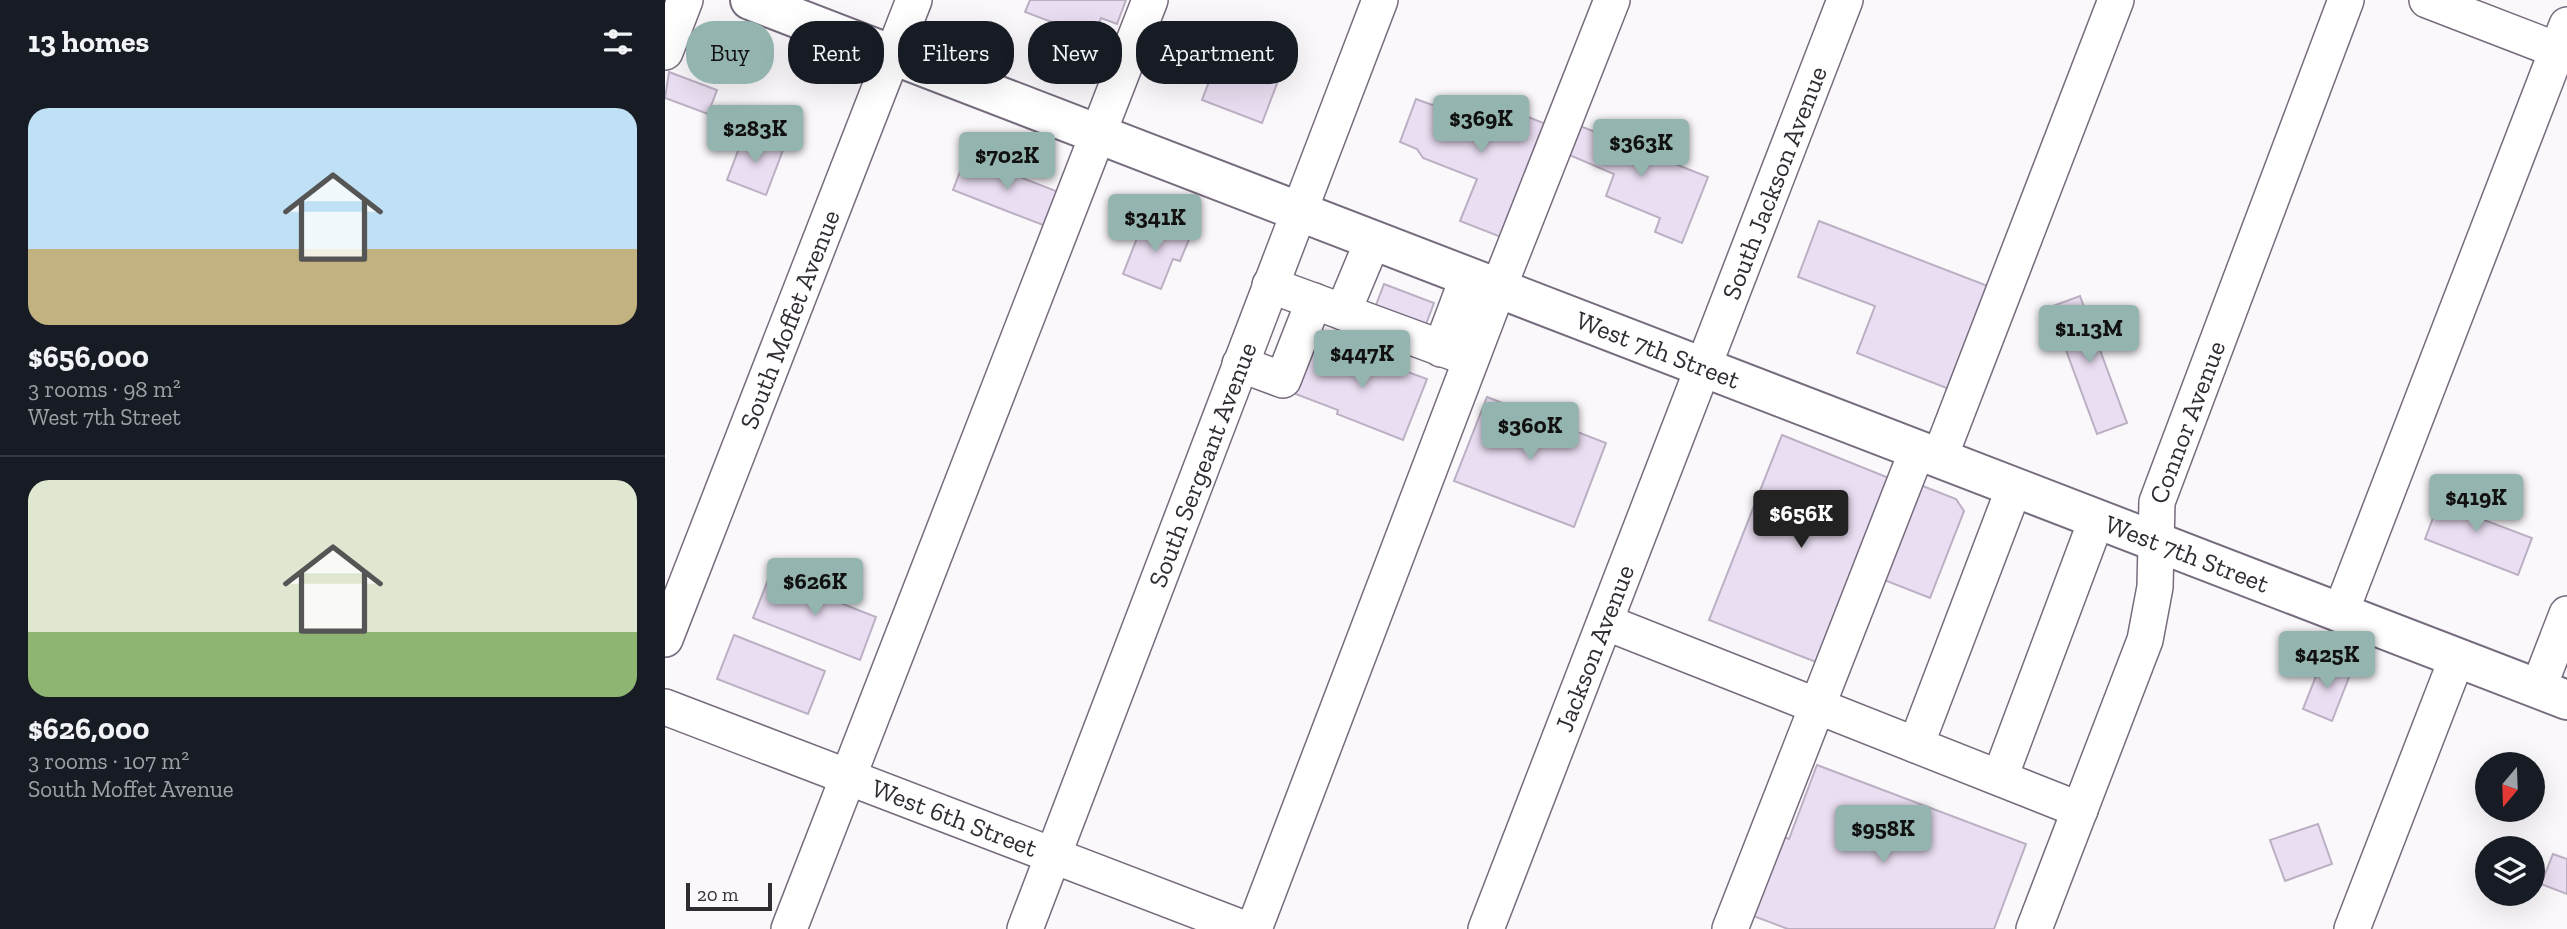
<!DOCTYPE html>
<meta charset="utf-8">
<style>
body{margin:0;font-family:"Zilla Slab",serif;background:#242831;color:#f1f3f6;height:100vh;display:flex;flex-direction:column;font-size:26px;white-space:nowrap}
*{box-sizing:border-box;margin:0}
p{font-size:23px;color:#9ea1a6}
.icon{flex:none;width:38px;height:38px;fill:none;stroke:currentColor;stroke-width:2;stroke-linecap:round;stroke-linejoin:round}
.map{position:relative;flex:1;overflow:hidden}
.sheet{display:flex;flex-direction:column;background:#171b24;width:665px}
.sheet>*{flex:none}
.top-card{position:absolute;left:21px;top:21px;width:665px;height:63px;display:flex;gap:14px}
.needle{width:46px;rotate:199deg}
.controls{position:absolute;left:1810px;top:752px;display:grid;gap:14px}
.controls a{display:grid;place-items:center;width:70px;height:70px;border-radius:50%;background:#171b24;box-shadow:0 7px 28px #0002;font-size:35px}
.scale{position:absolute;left:21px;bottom:18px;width:86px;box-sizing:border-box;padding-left:7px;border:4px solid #312c34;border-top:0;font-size:19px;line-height:24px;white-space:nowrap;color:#312c34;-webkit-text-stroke:5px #fbf8fc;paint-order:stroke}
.price{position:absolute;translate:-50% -60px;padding:0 16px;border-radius:7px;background:#94b4b0;color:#111;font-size:23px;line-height:46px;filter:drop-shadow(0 2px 4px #0008)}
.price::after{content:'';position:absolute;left:50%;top:42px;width:21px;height:16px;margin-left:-10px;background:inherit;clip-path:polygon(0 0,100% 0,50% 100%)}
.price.selected{background:#222;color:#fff}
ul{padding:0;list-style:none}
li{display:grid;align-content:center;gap:14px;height:371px;padding:0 28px}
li+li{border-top:2px solid #363941}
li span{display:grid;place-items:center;height:217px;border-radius:21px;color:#555}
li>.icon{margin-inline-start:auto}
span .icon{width:126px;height:126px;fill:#fffc;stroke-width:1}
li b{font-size:30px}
h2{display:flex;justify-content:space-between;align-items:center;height:84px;padding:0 28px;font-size:30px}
.tag{padding:0 24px;border-radius:28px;background:#171b24;box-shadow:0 7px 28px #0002;font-size:24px;line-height:63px}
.tag.selected{background:#94b4b0;color:#111}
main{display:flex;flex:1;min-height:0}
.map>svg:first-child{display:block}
</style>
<main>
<section class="sheet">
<h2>13 homes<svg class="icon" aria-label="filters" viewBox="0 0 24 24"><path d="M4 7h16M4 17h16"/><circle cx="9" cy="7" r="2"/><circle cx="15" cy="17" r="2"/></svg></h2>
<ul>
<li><span style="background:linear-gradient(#bfe0f5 65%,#c2b280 0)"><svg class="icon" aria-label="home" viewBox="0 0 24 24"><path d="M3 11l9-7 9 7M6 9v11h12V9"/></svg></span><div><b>$656,000</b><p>3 rooms · 98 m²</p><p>West 7th Street</p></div></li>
<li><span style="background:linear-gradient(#dfe7d0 70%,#8fb573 0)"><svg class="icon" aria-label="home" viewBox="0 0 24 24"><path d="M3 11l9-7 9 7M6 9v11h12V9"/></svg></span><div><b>$626,000</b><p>3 rooms · 107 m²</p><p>South Moffet Avenue</p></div></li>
</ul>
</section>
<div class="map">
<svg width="1902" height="929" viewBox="0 0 1902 929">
<rect width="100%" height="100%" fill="#fbf8fc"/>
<!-- building -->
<path fill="#eadef2" stroke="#bbb0c3" stroke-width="2" d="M365,0H461L452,24L436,18L429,38L360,12Z
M553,58L613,81L597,123L537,100Z
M4,72L52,90L43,114L0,98Z
M751,99L767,105L778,100L811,114L817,99L886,126L841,239L795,221L812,179L758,158L752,149L735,142Z
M905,122L1043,177L1017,243L990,232L995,218L941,196L949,174L895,151Z
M79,135L118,150L101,195L62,180Z
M301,156L396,193L383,227L288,190Z
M479,220L525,237L515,261L508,259L496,289L458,274Z
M1154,221L1328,288L1289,391L1192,353L1210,306L1133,277Z
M719,284L769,303L758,332L708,313Z
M1415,296L1462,423L1432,434L1385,307Z
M647,344L690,361L692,353L762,379L738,440L672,414L673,410L628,393Z
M822,397L941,443L909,527L789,481Z
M1117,435L1229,480L1156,664L1044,620Z
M1250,483L1291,499L1299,511L1265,598L1214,578Z
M1779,489L1824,507L1819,520L1867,538L1853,575L1760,539Z
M105,575L211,617L195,660L88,618Z
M69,635L160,671L143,714L52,679Z
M1657,661L1686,672L1667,721L1638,709Z
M1152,765L1361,844L1329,929H1123L1083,914L1113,835L1124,839Z
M1653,824L1667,864L1620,881L1605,840Z
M1888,854L1902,859V894L1876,884Z"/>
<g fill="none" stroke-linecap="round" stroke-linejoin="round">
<defs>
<g id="minor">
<path d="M1762,0L1902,54"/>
<path d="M0,52L20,0"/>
<path d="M605,285L806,359"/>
<path d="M678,312L708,240"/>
<path d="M776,349L803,277"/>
<path d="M575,364L618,380L649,301"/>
<path d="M1274,459L1451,0"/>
<path d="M1675,614L1902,25"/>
<path d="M940,622L1415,810"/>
<path id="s1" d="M0,639L249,0"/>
<path d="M1873,689L1902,614"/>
<path id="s2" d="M0,707L580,929"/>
<path d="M1251,745L1349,488"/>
<path d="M1335,777L1431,521"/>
<path d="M124,929L485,0"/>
<path id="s3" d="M360,929L715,0"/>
<path d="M589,929L833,289L947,0"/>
<path id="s4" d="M821,929L1180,0"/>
<path d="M1065,929L1252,451"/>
<path id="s5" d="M1369,929L1480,640L1490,587L1492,502L1681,0"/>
<path d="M1687,929L1792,658"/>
</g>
<g id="major">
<path id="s6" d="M85,0L1902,700"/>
</g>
</defs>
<!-- minor casing -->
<use href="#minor" stroke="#776c7e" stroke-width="38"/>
<!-- major casing -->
<use href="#major" stroke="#776c7e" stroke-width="42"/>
<!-- minor -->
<use href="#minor" stroke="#fff" stroke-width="35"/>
<!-- major -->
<use href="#major" stroke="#fff" stroke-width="38"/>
</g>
<g text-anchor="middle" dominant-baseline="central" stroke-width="5" stroke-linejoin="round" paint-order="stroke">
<!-- street labels -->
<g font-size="26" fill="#312c34" stroke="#fbf8fc">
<text stroke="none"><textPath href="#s4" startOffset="800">South Jackson Avenue</textPath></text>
<text stroke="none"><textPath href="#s1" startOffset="343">South Moffet Avenue</textPath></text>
<text stroke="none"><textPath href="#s6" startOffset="973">West 7th Street</textPath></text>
<text stroke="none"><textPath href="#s5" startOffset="534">Connor Avenue</textPath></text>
<text stroke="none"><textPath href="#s3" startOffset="497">South Sergeant Avenue</textPath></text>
<text stroke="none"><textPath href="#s6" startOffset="1540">West 7th Street</textPath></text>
<text stroke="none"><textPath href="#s4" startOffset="301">Jackson Avenue</textPath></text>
<text stroke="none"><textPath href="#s2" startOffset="310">West 6th Street</textPath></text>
</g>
</g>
</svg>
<div class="controls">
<a><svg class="needle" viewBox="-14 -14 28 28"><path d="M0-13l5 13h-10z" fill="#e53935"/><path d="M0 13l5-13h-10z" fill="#9ea1a6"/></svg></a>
<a><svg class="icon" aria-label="layers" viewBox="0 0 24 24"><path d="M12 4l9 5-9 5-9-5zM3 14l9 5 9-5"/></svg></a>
</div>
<div class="scale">20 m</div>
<b class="price" style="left:816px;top:155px">$369K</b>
<b class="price" style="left:90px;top:165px">$283K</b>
<b class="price" style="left:976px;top:179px">$363K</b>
<b class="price" style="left:342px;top:192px">$702K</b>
<b class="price" style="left:490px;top:254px">$341K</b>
<b class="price" style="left:1424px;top:365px">$1.13M</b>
<b class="price" style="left:697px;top:390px">$447K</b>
<b class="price" style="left:865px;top:462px">$360K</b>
<b class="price" style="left:1811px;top:534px">$419K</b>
<b class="price selected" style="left:1136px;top:550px">$656K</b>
<b class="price" style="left:150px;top:618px">$626K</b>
<b class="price" style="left:1662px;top:691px">$425K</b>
<b class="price" style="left:1218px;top:865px">$958K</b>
<div class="top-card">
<a class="tag selected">Buy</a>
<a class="tag">Rent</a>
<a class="tag">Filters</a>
<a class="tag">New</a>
<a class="tag">Apartment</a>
</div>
</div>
</main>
